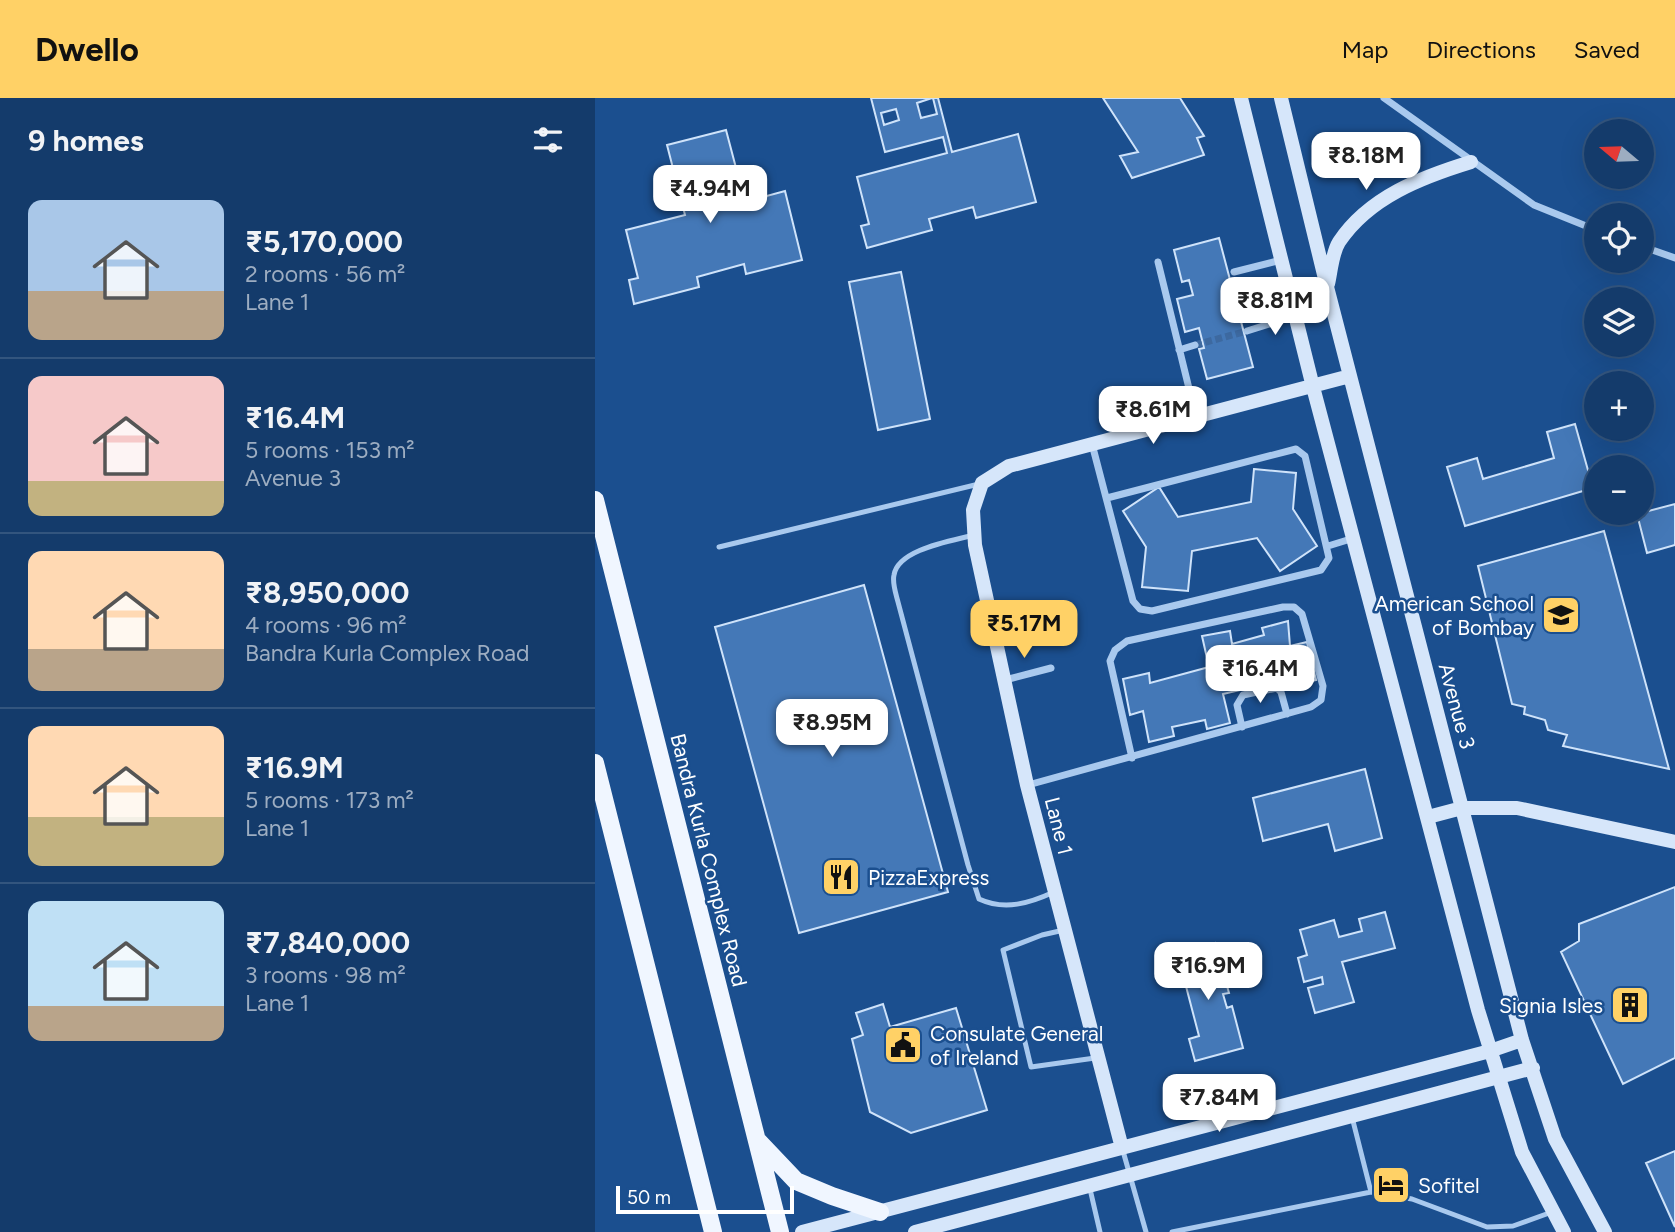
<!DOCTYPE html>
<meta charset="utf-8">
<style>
body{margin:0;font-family:Figtree,sans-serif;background:#214673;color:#f1f3f6;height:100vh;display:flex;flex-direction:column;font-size:26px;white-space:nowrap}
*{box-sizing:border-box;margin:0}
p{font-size:23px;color:#9dadc1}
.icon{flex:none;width:38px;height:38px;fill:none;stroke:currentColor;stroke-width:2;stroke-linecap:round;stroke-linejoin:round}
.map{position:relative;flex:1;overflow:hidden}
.drawer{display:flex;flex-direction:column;background:#143b6b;width:595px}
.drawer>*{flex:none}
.needle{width:46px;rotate:289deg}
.buttons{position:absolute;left:989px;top:21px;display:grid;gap:14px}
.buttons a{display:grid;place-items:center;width:70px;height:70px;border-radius:50%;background:#143b6b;box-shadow:0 7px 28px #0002,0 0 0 2px #33557e;font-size:35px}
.scale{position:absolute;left:21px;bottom:18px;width:178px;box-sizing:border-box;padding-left:7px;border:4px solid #fff;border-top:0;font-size:19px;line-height:24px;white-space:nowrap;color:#fff;-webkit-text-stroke:5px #1b4f8f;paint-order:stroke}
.price{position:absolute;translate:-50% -60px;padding:0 16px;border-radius:14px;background:#fff;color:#222;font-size:23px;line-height:46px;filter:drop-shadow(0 2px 4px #0008)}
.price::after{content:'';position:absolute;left:50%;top:42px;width:21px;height:16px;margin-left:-10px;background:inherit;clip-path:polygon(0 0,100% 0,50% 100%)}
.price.current{background:#ffd166;color:#111}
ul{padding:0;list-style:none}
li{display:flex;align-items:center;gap:21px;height:175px;padding:0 28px}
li+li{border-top:2px solid #33557e}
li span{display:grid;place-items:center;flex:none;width:196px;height:140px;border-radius:14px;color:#555}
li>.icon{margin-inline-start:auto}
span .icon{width:84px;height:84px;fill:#fffc;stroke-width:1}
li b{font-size:30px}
h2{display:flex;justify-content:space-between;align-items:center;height:84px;padding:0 28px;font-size:30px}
header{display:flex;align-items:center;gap:42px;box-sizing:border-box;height:98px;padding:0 35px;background:#ffd166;color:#111}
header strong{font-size:33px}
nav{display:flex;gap:38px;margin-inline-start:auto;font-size:24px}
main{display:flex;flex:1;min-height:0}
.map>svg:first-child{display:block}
</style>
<header>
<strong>Dwello</strong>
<nav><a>Map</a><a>Directions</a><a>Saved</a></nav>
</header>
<main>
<section class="drawer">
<h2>9 homes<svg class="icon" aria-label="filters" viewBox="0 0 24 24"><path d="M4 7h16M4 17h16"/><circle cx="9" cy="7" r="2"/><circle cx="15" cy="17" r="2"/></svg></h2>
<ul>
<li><span style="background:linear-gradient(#a9c7e8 65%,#b9a48a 0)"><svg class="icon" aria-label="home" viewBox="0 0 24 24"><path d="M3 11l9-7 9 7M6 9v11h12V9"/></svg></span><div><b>₹5,170,000</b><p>2 rooms · 56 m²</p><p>Lane 1</p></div></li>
<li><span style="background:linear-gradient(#f6c9c9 75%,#c2b280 0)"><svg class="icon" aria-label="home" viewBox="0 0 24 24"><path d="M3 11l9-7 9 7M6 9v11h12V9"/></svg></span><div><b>₹16.4M</b><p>5 rooms · 153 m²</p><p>Avenue 3</p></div></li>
<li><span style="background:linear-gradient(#ffd9b3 70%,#b9a48a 0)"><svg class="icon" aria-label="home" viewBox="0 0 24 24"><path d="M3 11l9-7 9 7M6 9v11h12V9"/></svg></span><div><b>₹8,950,000</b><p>4 rooms · 96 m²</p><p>Bandra Kurla Complex Road</p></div></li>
<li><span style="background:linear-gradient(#ffd9b3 65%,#c2b280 0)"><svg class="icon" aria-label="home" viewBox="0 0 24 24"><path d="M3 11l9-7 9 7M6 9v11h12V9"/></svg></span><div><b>₹16.9M</b><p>5 rooms · 173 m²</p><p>Lane 1</p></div></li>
<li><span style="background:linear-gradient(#bfe0f5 75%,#b9a48a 0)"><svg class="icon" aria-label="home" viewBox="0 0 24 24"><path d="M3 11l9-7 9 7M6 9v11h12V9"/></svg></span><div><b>₹7,840,000</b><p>3 rooms · 98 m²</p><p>Lane 1</p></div></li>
</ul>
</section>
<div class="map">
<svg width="1080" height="1134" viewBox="0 0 1080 1134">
<rect width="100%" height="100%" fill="#1b4f8f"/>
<!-- building -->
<path fill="#4478b7" stroke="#cfe3fa" stroke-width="2" fill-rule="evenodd" d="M276,0H337L322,5L326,20L342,16L338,0H343L357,54L423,36L441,104L381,120L378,109L334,121L337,132L272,150L266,128L274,126L262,79L352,55L348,39L290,54ZM301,11L304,22L289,27L286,15Z
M508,0H585L609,38L602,40L609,57L537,80L525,58L543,54Z
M131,32L150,104L190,93L207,162L151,176L149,166L102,179L104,189L39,206L34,182L43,180L31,132L90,117L72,47Z
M624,140L658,269L612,281L604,251L609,250L604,230L590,234L582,201L598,197L594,182L587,184L579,152Z
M306,174L335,321L283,332L254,184Z
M980,326L998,390L870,428L852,369L882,360L888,381L959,360L952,334Z
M659,371L701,375L698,411L722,448L685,473L662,440L597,453L593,493L547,489L551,449L528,413L564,389L583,419L656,404Z
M1080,406V447L1052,455L1042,416Z
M1009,433L1074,671L968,648L972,637L953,632L950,622L929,616L930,609L917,606L883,468Z
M269,487L353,794L204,835L120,529Z
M693,523L695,548L712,544L721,582L689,590L688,582L628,596L635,625L612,631L610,622L577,629L579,638L554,644L548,613L535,617L528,581L554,575L555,585L614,569L607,538L635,533L637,546L669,537L667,530Z
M770,671L787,740L740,753L733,726L668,743L658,700Z
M1080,789V960L1028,986L966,854L984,843V826Z
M790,814L800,850L747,864L759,904L720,915L713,890L728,886L727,879L709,884L703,860L712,857L705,832L739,822L744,839L767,833L764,821Z
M620,845L634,895L628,896L632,910L637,908L648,950L600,963L594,941L604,938L587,873L577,876L572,858Z
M288,906L295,929L361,910L392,1012L316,1035L275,1014L257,941L268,937L261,915Z
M1080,1053V1129L1051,1065Z"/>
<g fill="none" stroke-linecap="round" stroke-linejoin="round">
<!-- street-tunnel -->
<path stroke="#3d69a0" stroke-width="7" stroke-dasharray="7 3.5" stroke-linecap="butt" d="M600,247L652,233"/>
<!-- lane -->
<path stroke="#a9c9ee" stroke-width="5" d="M379,437C357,443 303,451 299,477C297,485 301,496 303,504L373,767L384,801C410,813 435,805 459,794
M124,449L384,386
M469,832L447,837L408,852L436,969L500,960
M757,1019L776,1094
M528,1053L551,1134
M495,1091L505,1134
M577,1134L776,1094L817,1101L892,1129L918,1128L957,1114"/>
<!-- street -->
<path stroke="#a9c9ee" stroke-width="7" d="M789,0L939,107L1001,132
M1046,148L1080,160
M563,164L601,319
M639,174L686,162
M652,233L700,218
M584,252L600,247
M497,346L538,503L545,511L557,513L726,472L734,460L710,358L701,351L512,400
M733,448L759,440
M410,582L456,570
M647,629L642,607L648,597L682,590L686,594L692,616
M433,687L716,609L726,602L728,588L707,516L699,509H688L532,543L520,552L515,563L537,660"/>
<!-- secondary -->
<path stroke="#d6e6fa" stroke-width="14" d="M646,0L718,289L883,912L927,1054L969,1134
M686,0L732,189L927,942L960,1041L1010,1134
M733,186C736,173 737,155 744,144C774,99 827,79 876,64
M833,719L867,710H922L1080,744
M527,1050L432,687L380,447L378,412L387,385L414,368L755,278
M207,1134L895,953L927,942
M320,1134L938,970"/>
<!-- primary -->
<path stroke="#f0f6ff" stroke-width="18" d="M0,402L185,1134
M0,665L118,1134
M163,1043L201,1083L237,1098L285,1114"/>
</g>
<!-- icons -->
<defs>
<symbol id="school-square" viewBox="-11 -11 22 22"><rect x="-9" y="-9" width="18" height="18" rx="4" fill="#ffd166" stroke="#1b4f8f"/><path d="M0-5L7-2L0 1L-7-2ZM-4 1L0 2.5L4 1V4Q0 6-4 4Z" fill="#111"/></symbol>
<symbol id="restaurant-square" viewBox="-11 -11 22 22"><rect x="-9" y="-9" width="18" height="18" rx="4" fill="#ffd166" stroke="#1b4f8f"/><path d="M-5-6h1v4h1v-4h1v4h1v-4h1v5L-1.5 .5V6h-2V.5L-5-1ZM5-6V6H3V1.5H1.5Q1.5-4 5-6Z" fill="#111"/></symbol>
<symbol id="building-square" viewBox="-11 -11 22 22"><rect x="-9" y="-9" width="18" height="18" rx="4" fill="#ffd166" stroke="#1b4f8f"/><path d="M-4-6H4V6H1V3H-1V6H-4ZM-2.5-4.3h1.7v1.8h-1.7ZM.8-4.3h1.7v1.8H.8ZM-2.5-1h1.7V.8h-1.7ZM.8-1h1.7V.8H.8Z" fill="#111"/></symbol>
<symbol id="civic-square" viewBox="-11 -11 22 22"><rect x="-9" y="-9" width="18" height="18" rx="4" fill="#ffd166" stroke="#1b4f8f"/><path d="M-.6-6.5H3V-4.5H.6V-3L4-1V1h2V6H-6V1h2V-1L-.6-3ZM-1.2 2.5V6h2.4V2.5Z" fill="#111"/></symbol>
<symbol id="hotel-square" viewBox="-11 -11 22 22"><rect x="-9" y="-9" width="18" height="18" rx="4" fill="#ffd166" stroke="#1b4f8f"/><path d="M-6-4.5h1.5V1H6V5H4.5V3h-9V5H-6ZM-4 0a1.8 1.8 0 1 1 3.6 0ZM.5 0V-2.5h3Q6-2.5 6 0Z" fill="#111"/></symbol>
</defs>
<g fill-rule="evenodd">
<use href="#school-square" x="944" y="495" width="44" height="44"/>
<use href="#restaurant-square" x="224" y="757" width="44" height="44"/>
<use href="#building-square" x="1013" y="885" width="44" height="44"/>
<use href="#civic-square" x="286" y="925" width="44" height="44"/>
<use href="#hotel-square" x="774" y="1065" width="44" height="44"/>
</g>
<g text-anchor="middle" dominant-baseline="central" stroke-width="5" stroke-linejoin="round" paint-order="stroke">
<!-- poi labels -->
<g font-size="21" fill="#fff" stroke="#1b4f8f" text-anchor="start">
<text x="939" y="505" text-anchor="end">American School<tspan x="939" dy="24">of Bombay</tspan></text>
<text x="273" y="779">PizzaExpress</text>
<text x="1008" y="907" text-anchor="end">Signia Isles</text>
<text x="335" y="935">Consulate General<tspan x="335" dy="24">of Ireland</tspan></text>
<text x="823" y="1087">Sofitel</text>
</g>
<!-- street labels -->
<g font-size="21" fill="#fff" stroke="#1b4f8f">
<text transform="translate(862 608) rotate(75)">Avenue 3</text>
<text transform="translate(464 728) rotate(76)">Lane 1</text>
<text transform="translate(114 762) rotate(76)">Bandra Kurla Complex Road</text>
</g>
</g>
</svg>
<div class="buttons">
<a><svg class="needle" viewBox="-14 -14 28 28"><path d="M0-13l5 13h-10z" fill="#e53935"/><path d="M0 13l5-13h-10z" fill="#9dadc1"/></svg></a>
<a><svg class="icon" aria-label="locate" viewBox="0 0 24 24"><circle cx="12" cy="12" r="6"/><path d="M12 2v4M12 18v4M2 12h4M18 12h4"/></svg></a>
<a><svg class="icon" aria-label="layers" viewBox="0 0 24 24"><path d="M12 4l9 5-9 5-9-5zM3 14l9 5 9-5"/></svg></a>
<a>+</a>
<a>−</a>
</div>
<div class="scale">50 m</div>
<b class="price" style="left:771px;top:94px">₹8.18M</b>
<b class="price" style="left:115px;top:127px">₹4.94M</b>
<b class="price" style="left:680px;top:239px">₹8.81M</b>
<b class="price" style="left:558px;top:348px">₹8.61M</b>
<b class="price current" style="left:429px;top:562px">₹5.17M</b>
<b class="price" style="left:665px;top:607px">₹16.4M</b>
<b class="price" style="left:237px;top:661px">₹8.95M</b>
<b class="price" style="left:613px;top:904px">₹16.9M</b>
<b class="price" style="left:624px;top:1036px">₹7.84M</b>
</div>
</main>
